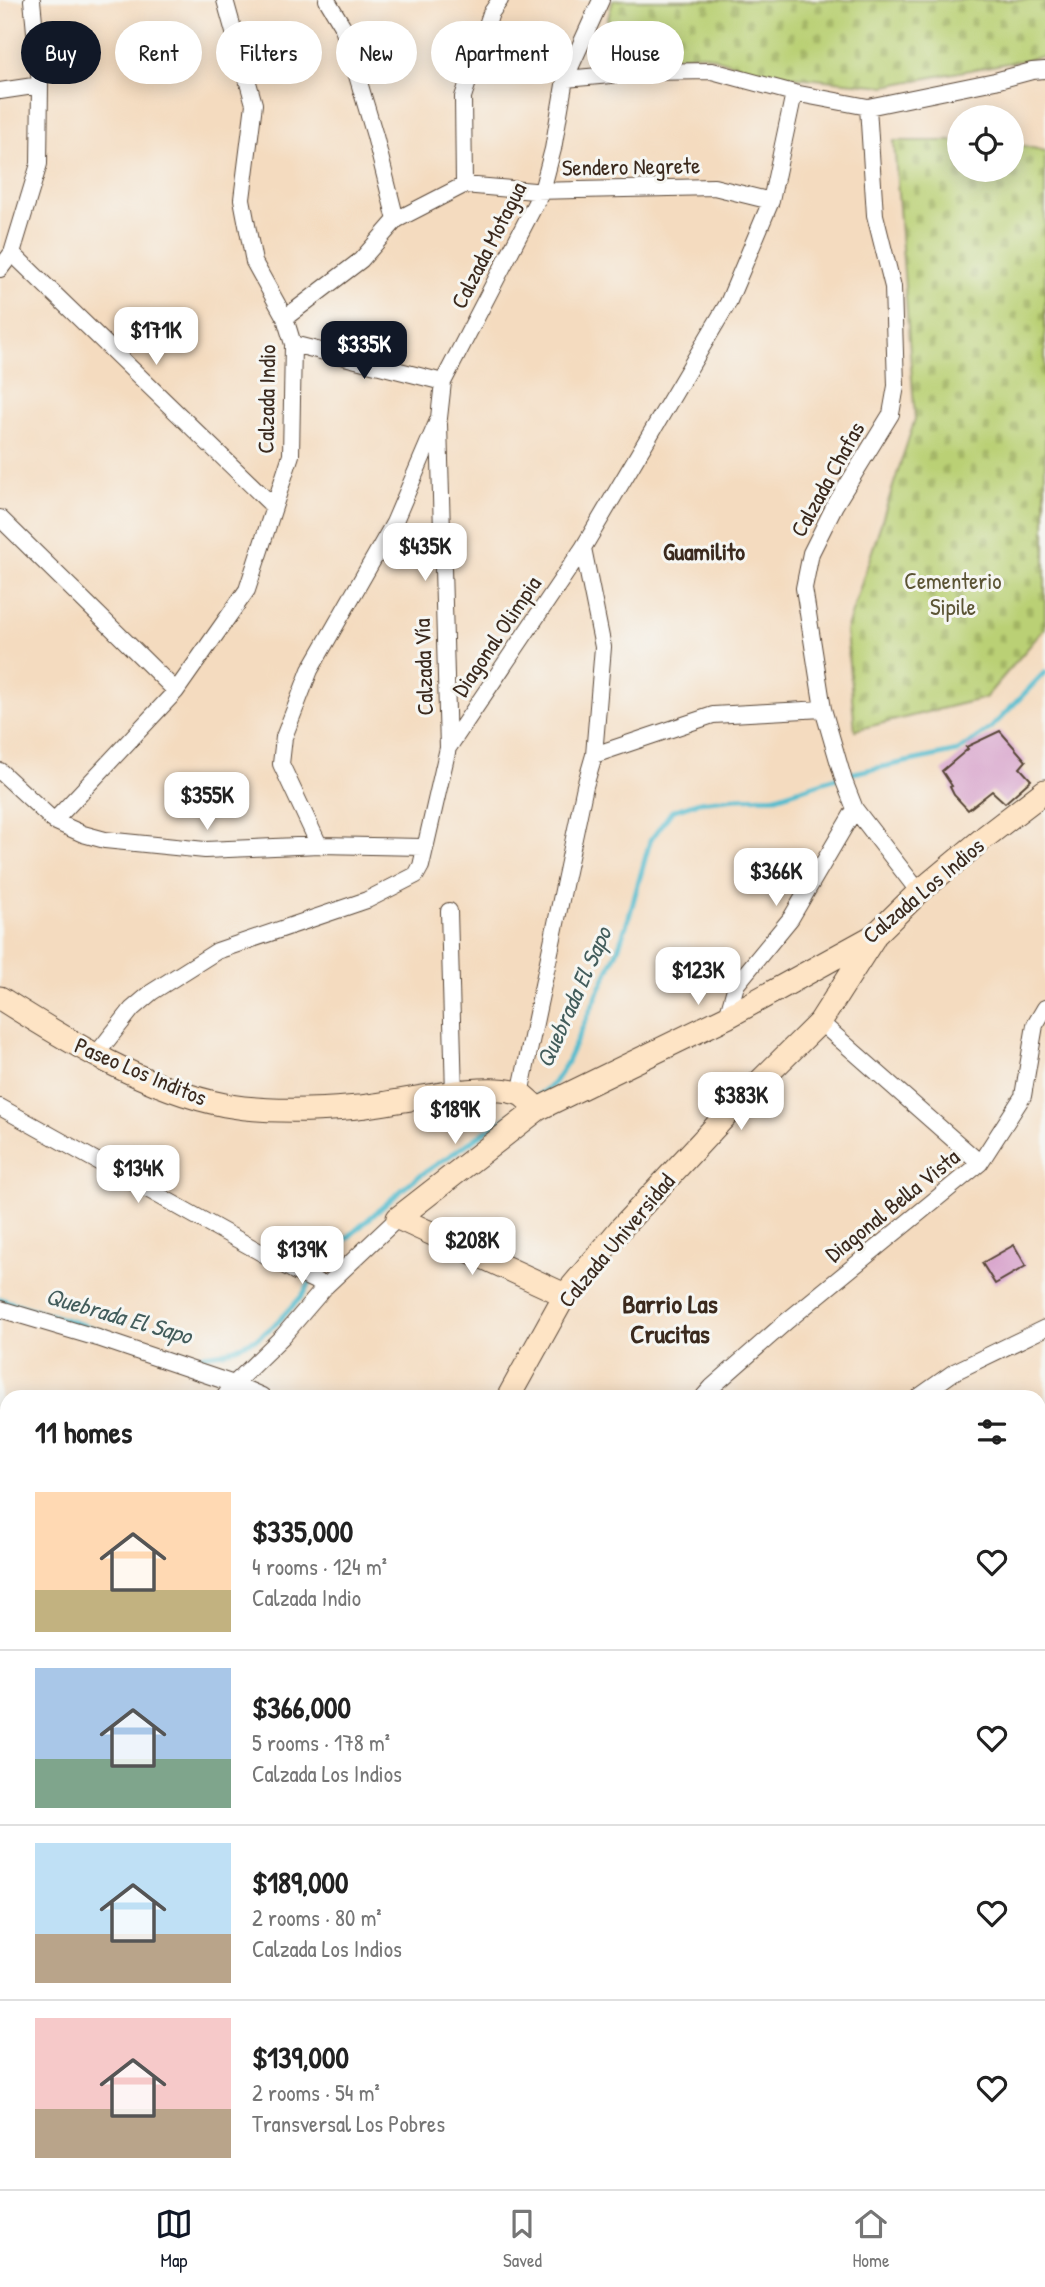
<!DOCTYPE html>
<meta charset="utf-8">
<style>
body{margin:0;font-family:"Patrick Hand",sans-serif;background:#f6f6f6;color:#222;height:100vh;display:flex;flex-direction:column;font-size:26px;white-space:nowrap}
*{box-sizing:border-box;margin:0}
p{font-size:23px;color:#767676}
.icon{flex:none;width:38px;height:38px;fill:none;stroke:currentColor;stroke-width:2;stroke-linecap:round;stroke-linejoin:round}
.map{position:relative;flex:1;overflow:hidden}
.panel{position:absolute;left:0px;top:1390px;width:1046px;height:800px;display:flex;flex-direction:column;background:#fff;border-radius:21px 21px 0 0;box-shadow:0 4px 18px #0003}
.panel>*{flex:none}
.top-card{position:absolute;left:21px;top:21px;width:1004px;height:63px;display:flex;gap:14px}
.controls{position:absolute;left:947px;top:105px;display:grid;gap:14px}
.controls a{display:grid;place-items:center;width:77px;height:77px;border-radius:50%;background:#fff;box-shadow:0 4px 18px #0003;font-size:35px}
.price{position:absolute;translate:-50% -60px;padding:0 16px;border-radius:14px;background:#fff;color:#222;font-size:23px;line-height:46px;filter:drop-shadow(0 2px 4px #0008)}
.price::after{content:'';position:absolute;left:50%;top:42px;width:21px;height:16px;margin-left:-10px;background:inherit;clip-path:polygon(0 0,100% 0,50% 100%)}
.price.selected{background:#111827;color:#fff}
ul{padding:0;list-style:none}
li{display:flex;align-items:center;gap:21px;height:175px;padding:0 35px}
li+li{border-top:2px solid #e0e0e0}
li span{display:grid;place-items:center;flex:none;width:196px;height:140px;border-radius:0px;color:#555}
li>.icon{margin-inline-start:auto}
span .icon{width:84px;height:84px;fill:#fffc;stroke-width:1}
li b{font-size:30px}
h2{display:flex;justify-content:space-between;align-items:center;height:84px;padding:0 35px;font-size:30px}
.pill{padding:0 24px;border-radius:32px;background:#fff;box-shadow:0 4px 18px #0003;font-size:24px;line-height:63px}
.pill.selected{background:#111827;color:#fff}
.menu{display:flex;justify-content:space-around;align-items:center;height:98px;border-top:2px solid #e0e0e0;background:#fff;font-size:19px;color:#767676}
.menu a{display:grid;justify-items:center;gap:4px}
.menu .selected{color:#111827}
.map>svg:first-child{display:block}
</style>
<div class="map">
<svg width="1045" height="2189" viewBox="0 0 1045 2189">
<defs>
<pattern id="cemetery-stones" width="16" height="16" patternUnits="userSpaceOnUse" patternTransform="scale(1.75)"><rect width="16" height="16" fill="#bad074"/><path d="M2 7V4a2 2 0 0 1 4 0v3zM10 15v-3a2 2 0 0 1 4 0v3z" fill="#a1b364"/></pattern>
</defs>
<rect width="100%" height="100%" fill="#f6f6f2"/>
<filter id="ink" filterUnits="userSpaceOnUse"><feTurbulence type="fractalNoise" baseFrequency=".0143" numOctaves="2"/><feDisplacementMap in="SourceGraphic" scale="14" xChannelSelector="R" yChannelSelector="G"/><feConvolveMatrix kernelMatrix="1 2 1 2 8 2 1 2 1" color-interpolation-filters="sRGB"/></filter>
<filter id="wash" filterUnits="userSpaceOnUse"><feTurbulence type="fractalNoise" baseFrequency=".00686" numOctaves="4" result="noise"/><feDisplacementMap in="SourceGraphic" scale="28" xChannelSelector="R" yChannelSelector="G"/><feGaussianBlur stdDeviation="1.57" result="paint"/><feColorMatrix in="noise" values="0 0 0 0 0 0 0 0 0 0 0 0 0 0 0 0 0 1.4 0 .05"/><feComposite in="paint" operator="in"/></filter>
<g filter="url(#wash)">
<rect width="100%" height="100%" fill="#f4dbbf"/>
<!-- cemetery -->
<path fill="url(#cemetery-stones)" stroke="#7a7d49" stroke-width="2" d="M613,0H1045V56L885,86L764,74L703,54L596,63Z
M894,141H959V170H1012V143L1045,151V628L985,698L855,730L846,631L915,419Z"/>
<g fill="none" stroke-linecap="round" stroke-linejoin="round">
<!-- stream -->
<path stroke="#52bcce" stroke-width="5" d="M536,1097L553,1084L566,1064L618,949L629,917L650,841L672,811L699,802L736,798L776,797L849,774L958,751L991,728L1045,672
M0,1299L140,1343L195,1356L224,1352L256,1339L277,1323L301,1297L329,1254L412,1181L525,1105"/>
</g>
<g id="blocks">
<!-- building -->
<path fill="#d69ec9" d="M1000,731L1026,761L1020,768L1031,780L1005,803L992,791L968,810L954,795L950,787L952,786L942,771L968,749L966,747Z
M1014,1245L1026,1266L995,1284L982,1263Z"/>
</g>
</g>
<g filter="url(#ink)">
<use href="#blocks" fill-opacity="0" stroke="#574536" stroke-width="2"/>
<g fill="none" stroke-linecap="round" stroke-linejoin="round">
<defs>
<path id="lane" d="M0,2102L7,2094"/>
<path id="street" d="M327,0L342,25L375,136L396,220
M565,79L645,72L712,71L794,93L868,107L995,81L1032,71L1045,70
M0,91L40,85
M868,107L875,215L893,287L896,386L891,414L835,505L811,553L804,588L823,709L844,781L855,809L919,892
M464,185L463,97L491,13L500,0
M12,253L274,507
M0,269L12,253L39,164L40,85L32,0
M285,318L361,260L396,220L464,185L534,191L714,187L771,201
M293,344L443,382
M439,424L448,748
M0,518L176,691
M594,755L713,715L823,709
M0,771L54,821L83,834L105,840L205,850L319,845L423,847
M54,821L176,691L247,590L291,455L293,344L285,318L254,262L242,199L254,104L225,0
M319,845L281,764L284,737L310,670L394,523L439,418L443,382L542,191L553,149L565,79L601,0
M449,911L454,1094
M727,1017L736,985L791,918L855,809
M820,1022L980,1163
M95,1056L132,1009L152,992L217,951L367,900L416,875L421,866L448,748L583,548L728,303L771,201L794,93
M520,1094L585,786L594,755L603,647L583,548
M0,1107L294,1271L326,1286
M0,1309L98,1338L234,1384L262,1396
M225,1396L234,1384L283,1336L326,1286L398,1218
M704,1396L712,1387L787,1321L980,1163L1023,1096L1035,1025L1045,1008
M920,1396L954,1372L1045,1328
M1040,1573L1045,1569
M1040,1732L1045,1728
M0,1825L7,1834
M1040,1880L1045,1879
M0,1940L7,1928
M1040,1982L1045,1983
M138,2182L140,2189
M557,2189V2182
M841,2189L842,2182"/>
<path id="secondary" d="M0,998C66,1040 147,1090 225,1105C268,1113 315,1111 358,1107C394,1104 493,1079 522,1095C527,1099 533,1105 538,1109
M565,1295L398,1218L538,1109L727,1017L874,936L919,892L985,837L1045,791
M509,1396L565,1295L622,1227L731,1110L820,1022L873,939
M0,2056L7,2058
M0,2080L7,2082
M1040,2139L1045,2140
M382,2182L386,2189
M405,2182L408,2189"/>
</defs>
<!-- lane casing -->
<use href="#lane" stroke="#574536" stroke-width="10"/>
<!-- street casing -->
<use href="#street" stroke="#574536" stroke-width="18"/>
<!-- secondary casing -->
<use href="#secondary" stroke="#574536" stroke-width="25"/>
<!-- lane -->
<use href="#lane" stroke="#fff" stroke-width="8"/>
<!-- street -->
<use href="#street" stroke="#fff" stroke-width="16"/>
<!-- secondary -->
<use href="#secondary" stroke="#fee4c5" stroke-width="23"/>
</g>
</g>
<g text-anchor="middle" dominant-baseline="central" stroke-width="6" stroke-linejoin="round" paint-order="stroke">
<!-- street labels -->
<g font-size="23" fill="#3b2a1e" stroke="#f6f6f2">
<text transform="translate(631 166) rotate(-1)">Sendero Negrete</text>
<text transform="translate(488 245) rotate(-63)">Calzada Motagua</text>
<text transform="translate(266 399) rotate(-89)">Calzada Indio</text>
<text transform="translate(827 479) rotate(-61)">Calzada Chafas</text>
<text transform="translate(496 636) rotate(-56)">Diagonal Olimpia</text>
<text transform="translate(423 667) rotate(-92)">Calzada Vía</text>
<text transform="translate(923 890) rotate(-40)">Calzada Los Indios</text>
<text transform="translate(141 1071) rotate(23)">Paseo Los Inditos</text>
<text transform="translate(892 1205) rotate(-39)">Diagonal Bella Vista</text>
<text transform="translate(616 1240) rotate(-50)">Calzada Universidad</text>
</g>
<!-- park labels -->
<g font-size="23" fill="#5b5434" stroke="#f6f6f2">
<text x="953" y="580">Cementerio<tspan x="953" dy="26">Sipile</tspan></text>
</g>
<!-- neighbourhood labels -->
<g font-size="24" font-weight="bold" fill="#3b2a1e" stroke="#f6f6f2">
<text x="704" y="551">Guamilito</text>
</g>
<!-- water labels -->
<g font-size="24" font-style="italic" fill="#435d5c" stroke="#f6f6f2">
<text transform="translate(573 997) rotate(-66)">Quebrada El Sapo</text>
<text transform="translate(119 1315) rotate(16)">Quebrada El Sapo</text>
</g>
<!-- quarter labels -->
<g font-size="26" font-weight="bold" fill="#3b2a1e" stroke="#f6f6f2">
<text x="670" y="1303">Barrio Las<tspan x="670" dy="30">Crucitas</tspan></text>
</g>
</g>
</svg>
<div class="controls">
<a><svg class="icon" aria-label="locate" viewBox="0 0 24 24"><circle cx="12" cy="12" r="6"/><path d="M12 2v4M12 18v4M2 12h4M18 12h4"/></svg></a>
</div>
<b class="price" style="left:156px;top:367px">$171K</b>
<b class="price selected" style="left:364px;top:381px">$335K</b>
<b class="price" style="left:425px;top:583px">$435K</b>
<b class="price" style="left:207px;top:832px">$355K</b>
<b class="price" style="left:776px;top:908px">$366K</b>
<b class="price" style="left:698px;top:1007px">$123K</b>
<b class="price" style="left:741px;top:1132px">$383K</b>
<b class="price" style="left:455px;top:1146px">$189K</b>
<b class="price" style="left:138px;top:1205px">$134K</b>
<b class="price" style="left:472px;top:1277px">$208K</b>
<b class="price" style="left:302px;top:1286px">$139K</b>
<div class="top-card">
<a class="pill selected">Buy</a>
<a class="pill">Rent</a>
<a class="pill">Filters</a>
<a class="pill">New</a>
<a class="pill">Apartment</a>
<a class="pill">House</a>
</div>
<section class="panel">
<h2>11 homes<svg class="icon" aria-label="filters" viewBox="0 0 24 24"><path d="M4 7h16M4 17h16"/><circle cx="9" cy="7" r="2"/><circle cx="15" cy="17" r="2"/></svg></h2>
<ul>
<li><span style="background:linear-gradient(#ffd9b3 70%,#c2b280 0)"><svg class="icon" aria-label="home" viewBox="0 0 24 24"><path d="M3 11l9-7 9 7M6 9v11h12V9"/></svg></span><div><b>$335,000</b><p>4 rooms · 124 m²</p><p>Calzada Indio</p></div><svg class="icon" aria-label="heart" viewBox="0 0 24 24"><path d="M12 20l-8-8c-3-5 5-10 8-4 3-6 11-1 8 4z"/></svg></li>
<li><span style="background:linear-gradient(#a9c7e8 65%,#7fa58c 0)"><svg class="icon" aria-label="home" viewBox="0 0 24 24"><path d="M3 11l9-7 9 7M6 9v11h12V9"/></svg></span><div><b>$366,000</b><p>5 rooms · 178 m²</p><p>Calzada Los Indios</p></div><svg class="icon" aria-label="heart" viewBox="0 0 24 24"><path d="M12 20l-8-8c-3-5 5-10 8-4 3-6 11-1 8 4z"/></svg></li>
<li><span style="background:linear-gradient(#bfe0f5 65%,#b9a48a 0)"><svg class="icon" aria-label="home" viewBox="0 0 24 24"><path d="M3 11l9-7 9 7M6 9v11h12V9"/></svg></span><div><b>$189,000</b><p>2 rooms · 80 m²</p><p>Calzada Los Indios</p></div><svg class="icon" aria-label="heart" viewBox="0 0 24 24"><path d="M12 20l-8-8c-3-5 5-10 8-4 3-6 11-1 8 4z"/></svg></li>
<li><span style="background:linear-gradient(#f6c9c9 65%,#b9a48a 0)"><svg class="icon" aria-label="home" viewBox="0 0 24 24"><path d="M3 11l9-7 9 7M6 9v11h12V9"/></svg></span><div><b>$139,000</b><p>2 rooms · 54 m²</p><p>Transversal Los Pobres</p></div><svg class="icon" aria-label="heart" viewBox="0 0 24 24"><path d="M12 20l-8-8c-3-5 5-10 8-4 3-6 11-1 8 4z"/></svg></li>
</ul>
</section>
</div>
<nav class="menu">
<a class="selected"><svg class="icon" aria-label="map" viewBox="0 0 24 24"><path d="M3 6l6-2 6 2 6-2v14l-6 2-6-2-6 2zM9 4v14M15 6v14"/></svg>Map</a>
<a><svg class="icon" aria-label="saved" viewBox="0 0 24 24"><path d="M7 4h10v16l-5-4-5 4z"/></svg>Saved</a>
<a><svg class="icon" aria-label="home" viewBox="0 0 24 24"><path d="M3 11l9-7 9 7M6 9v11h12V9"/></svg>Home</a>
</nav>
